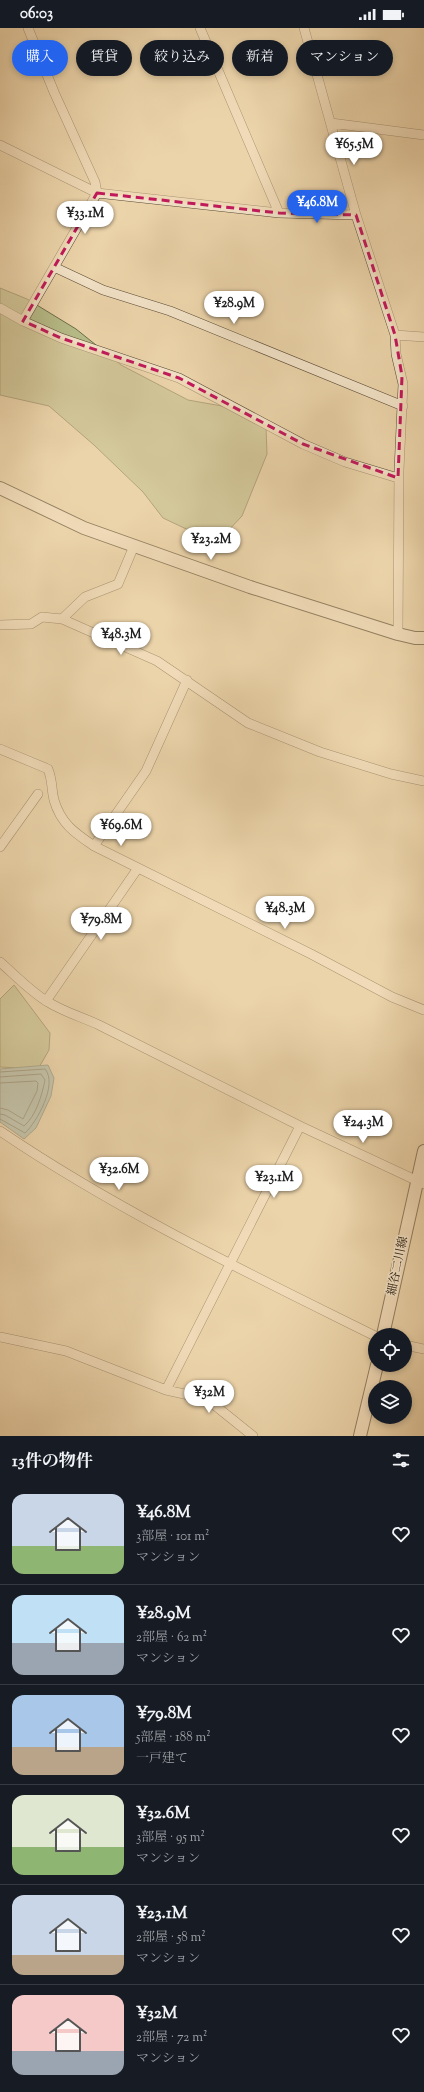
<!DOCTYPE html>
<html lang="ja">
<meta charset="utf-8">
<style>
body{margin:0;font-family:"Sorts Mill Goudy","Noto Serif JP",serif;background:#242831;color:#f1f3f6;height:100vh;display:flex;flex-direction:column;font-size:15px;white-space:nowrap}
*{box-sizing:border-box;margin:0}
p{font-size:13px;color:#9ea1a6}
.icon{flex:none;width:22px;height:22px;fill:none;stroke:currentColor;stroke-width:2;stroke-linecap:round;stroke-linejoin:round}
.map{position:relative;height:1408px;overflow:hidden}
.side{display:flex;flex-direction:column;background:#171b24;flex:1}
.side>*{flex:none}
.banner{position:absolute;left:12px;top:12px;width:400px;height:36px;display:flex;gap:8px}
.controls{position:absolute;left:368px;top:1300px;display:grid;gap:8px}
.controls a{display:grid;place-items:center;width:44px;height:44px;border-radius:50%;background:#171b24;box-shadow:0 2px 6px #0003;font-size:20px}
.price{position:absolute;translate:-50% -34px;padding:0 9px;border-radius:14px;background:#fff;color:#222;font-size:13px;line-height:26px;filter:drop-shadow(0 1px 2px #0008)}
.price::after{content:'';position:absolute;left:50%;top:24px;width:12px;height:9px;margin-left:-6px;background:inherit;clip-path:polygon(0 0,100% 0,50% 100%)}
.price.on{background:#2563eb;color:#fff}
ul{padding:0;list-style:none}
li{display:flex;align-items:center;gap:12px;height:100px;padding:0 12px}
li+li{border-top:1px solid #363941}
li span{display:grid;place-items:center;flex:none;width:112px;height:80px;border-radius:12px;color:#555}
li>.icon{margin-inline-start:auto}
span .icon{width:48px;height:48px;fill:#fffc;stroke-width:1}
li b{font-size:17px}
h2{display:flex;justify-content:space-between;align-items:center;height:48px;padding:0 12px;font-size:17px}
.pill{padding:0 14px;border-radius:18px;background:#171b24;box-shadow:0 2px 6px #0003;font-size:14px;line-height:36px}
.pill.on{background:#2563eb;color:#fff}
.status{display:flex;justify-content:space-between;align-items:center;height:28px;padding:0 20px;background:#171b24;direction:ltr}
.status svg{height:11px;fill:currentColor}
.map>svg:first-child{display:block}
</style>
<div class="status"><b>06:03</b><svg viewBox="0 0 49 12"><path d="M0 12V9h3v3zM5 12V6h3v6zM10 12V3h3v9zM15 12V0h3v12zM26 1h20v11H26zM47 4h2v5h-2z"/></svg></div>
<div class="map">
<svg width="424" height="1408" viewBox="0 0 424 1408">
<rect width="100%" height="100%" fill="#ecd4aa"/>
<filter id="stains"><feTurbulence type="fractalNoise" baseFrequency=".005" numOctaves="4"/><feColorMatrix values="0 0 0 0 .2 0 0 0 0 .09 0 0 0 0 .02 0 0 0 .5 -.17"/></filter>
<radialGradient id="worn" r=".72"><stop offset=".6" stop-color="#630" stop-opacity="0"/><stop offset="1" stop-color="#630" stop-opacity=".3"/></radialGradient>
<!-- green -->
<path fill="#b7bd89" stroke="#6e6c4a" d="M0,260L27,271L76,301L121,337L188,372L233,380L266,399L267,426L242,488L225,506L199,507L163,490L143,464L94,417L49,378L0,367Z
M14,957L50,1005L49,1022L38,1041L0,1039V971Z"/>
<!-- water -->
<path fill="#9ab7b1" stroke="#6c796f" d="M48,1037L54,1050L51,1068L36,1100L24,1111L0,1094V1041Z"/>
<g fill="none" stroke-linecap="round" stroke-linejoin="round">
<!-- shore -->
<path stroke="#60695e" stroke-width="1" d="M0,1044L45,1041C58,1056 37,1094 25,1105L0,1091
M0,1049L41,1046L45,1052C42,1067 36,1088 24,1098L5,1087L0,1086
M0,1055L36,1053L38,1055L37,1063L23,1091L8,1082L0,1080"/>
<defs>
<path id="street" d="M200,0L279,185
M304,0L356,187L395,307L396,326L403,356L399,442L398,606
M331,95L424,107
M0,117L97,165L279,185L356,187
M54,239L103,262L170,283L403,378
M0,280L23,293L61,310L179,350L303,416L345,434L398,450
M23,293L97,165L95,154L54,64L28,0
M395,307L424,309
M62,591L85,569L118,556L134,518
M0,597L31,596L42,589L62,591L157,633L248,695L320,724L391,746L424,753
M0,721L48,741C53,754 51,760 54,772C61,796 75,805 94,818L311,926L392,969L424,982
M94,818L146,743L187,652
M0,819L38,766
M0,934C15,947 31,964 48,974C64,984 82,989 99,997L300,1098L424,1156
M46,973L138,840
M0,1103C118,1183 248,1245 375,1308
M0,1309L66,1323L166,1362L207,1371L253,1408
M405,1317L424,1321
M166,1362L300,1098"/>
<path id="secondary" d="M0,460L84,500L250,559L398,606L415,610H424
M383,1307L424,1123
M360,1408L377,1337"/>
</defs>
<!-- street casing -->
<use href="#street" stroke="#584934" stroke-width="10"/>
<!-- secondary casing -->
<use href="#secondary" stroke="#261b0c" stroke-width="14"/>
<!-- street -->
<use href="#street" stroke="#f3e3c8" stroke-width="9"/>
<!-- secondary -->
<use href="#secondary" stroke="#f3e3c8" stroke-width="12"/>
</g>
<!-- marked area -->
<path d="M0 0H424V1408H0ZM97,165L279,185L356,187L395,307L402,348L398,450L303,416L179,350L61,310L23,293Z" fill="#ecd4aa" fill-opacity=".55" fill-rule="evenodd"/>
<path fill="none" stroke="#c2185b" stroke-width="3" stroke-dasharray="8 5" stroke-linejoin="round" d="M97,165L279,185L356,187L395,307L402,348L398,450L303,416L179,350L61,310L23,293Z"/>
<g text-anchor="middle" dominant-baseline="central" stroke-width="3" stroke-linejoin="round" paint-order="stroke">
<!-- street labels -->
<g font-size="12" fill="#261b0c" stroke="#f3e3c8">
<text transform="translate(398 1238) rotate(-78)">細谷二川線</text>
</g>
</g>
<rect width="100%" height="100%" filter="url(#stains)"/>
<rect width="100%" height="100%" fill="url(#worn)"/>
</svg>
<div class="controls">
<a><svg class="icon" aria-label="locate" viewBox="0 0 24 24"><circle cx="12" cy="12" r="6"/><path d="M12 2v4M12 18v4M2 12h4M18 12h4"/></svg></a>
<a><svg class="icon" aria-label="layers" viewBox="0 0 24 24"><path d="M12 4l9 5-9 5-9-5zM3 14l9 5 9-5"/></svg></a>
</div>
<b class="price" style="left:354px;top:138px">¥65.5M</b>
<b class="price on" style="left:317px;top:196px">¥46.8M</b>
<b class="price" style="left:85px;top:207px">¥33.1M</b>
<b class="price" style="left:234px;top:297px">¥28.9M</b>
<b class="price" style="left:211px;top:533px">¥23.2M</b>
<b class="price" style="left:121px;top:628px">¥48.3M</b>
<b class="price" style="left:121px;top:819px">¥69.6M</b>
<b class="price" style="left:285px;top:902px">¥48.3M</b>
<b class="price" style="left:101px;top:913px">¥79.8M</b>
<b class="price" style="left:363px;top:1116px">¥24.3M</b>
<b class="price" style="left:119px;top:1163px">¥32.6M</b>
<b class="price" style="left:274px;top:1171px">¥23.1M</b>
<b class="price" style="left:209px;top:1386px">¥32M</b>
<div class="banner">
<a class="pill on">購入</a>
<a class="pill">賃貸</a>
<a class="pill">絞り込み</a>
<a class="pill">新着</a>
<a class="pill">マンション</a>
</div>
</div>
<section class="side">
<h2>13件の物件<svg class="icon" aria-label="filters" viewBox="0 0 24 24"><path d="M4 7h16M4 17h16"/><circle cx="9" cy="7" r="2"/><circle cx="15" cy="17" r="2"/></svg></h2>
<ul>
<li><span style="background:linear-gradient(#c9d6e8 65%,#8fb573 0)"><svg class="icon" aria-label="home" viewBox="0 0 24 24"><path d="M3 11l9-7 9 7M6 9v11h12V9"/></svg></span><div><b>¥46.8M</b><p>3部屋 · 101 m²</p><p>マンション</p></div><svg class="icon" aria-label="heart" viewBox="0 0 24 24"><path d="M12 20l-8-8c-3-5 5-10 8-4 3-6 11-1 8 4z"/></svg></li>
<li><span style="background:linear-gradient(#bfe0f5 60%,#9aa5b1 0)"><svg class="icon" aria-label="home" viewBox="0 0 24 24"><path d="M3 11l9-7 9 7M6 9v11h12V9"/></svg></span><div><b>¥28.9M</b><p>2部屋 · 62 m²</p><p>マンション</p></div><svg class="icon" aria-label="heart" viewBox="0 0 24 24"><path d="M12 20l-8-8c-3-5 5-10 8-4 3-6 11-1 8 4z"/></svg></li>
<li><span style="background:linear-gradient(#a9c7e8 65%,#b9a48a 0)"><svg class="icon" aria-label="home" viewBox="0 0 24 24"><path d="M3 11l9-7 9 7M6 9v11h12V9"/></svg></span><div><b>¥79.8M</b><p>5部屋 · 188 m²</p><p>一戸建て</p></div><svg class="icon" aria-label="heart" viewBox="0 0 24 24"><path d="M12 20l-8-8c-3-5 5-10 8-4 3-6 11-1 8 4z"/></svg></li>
<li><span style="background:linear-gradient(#dfe7d0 65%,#8fb573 0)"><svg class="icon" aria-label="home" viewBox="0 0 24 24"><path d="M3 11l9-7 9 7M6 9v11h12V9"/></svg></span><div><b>¥32.6M</b><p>3部屋 · 95 m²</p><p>マンション</p></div><svg class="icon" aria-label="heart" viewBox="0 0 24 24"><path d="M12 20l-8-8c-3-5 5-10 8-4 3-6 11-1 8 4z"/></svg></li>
<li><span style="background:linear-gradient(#c9d6e8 75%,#b9a48a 0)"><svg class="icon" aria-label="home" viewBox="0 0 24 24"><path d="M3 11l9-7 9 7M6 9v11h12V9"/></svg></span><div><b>¥23.1M</b><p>2部屋 · 58 m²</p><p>マンション</p></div><svg class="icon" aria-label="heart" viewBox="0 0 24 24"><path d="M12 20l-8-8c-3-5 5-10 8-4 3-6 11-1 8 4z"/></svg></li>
<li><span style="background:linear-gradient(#f6c9c9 70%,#9aa5b1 0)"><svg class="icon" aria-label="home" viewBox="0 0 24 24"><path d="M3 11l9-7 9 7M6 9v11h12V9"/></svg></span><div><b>¥32M</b><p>2部屋 · 72 m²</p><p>マンション</p></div><svg class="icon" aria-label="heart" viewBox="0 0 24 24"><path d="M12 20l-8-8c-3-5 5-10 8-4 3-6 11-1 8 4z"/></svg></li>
</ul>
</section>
